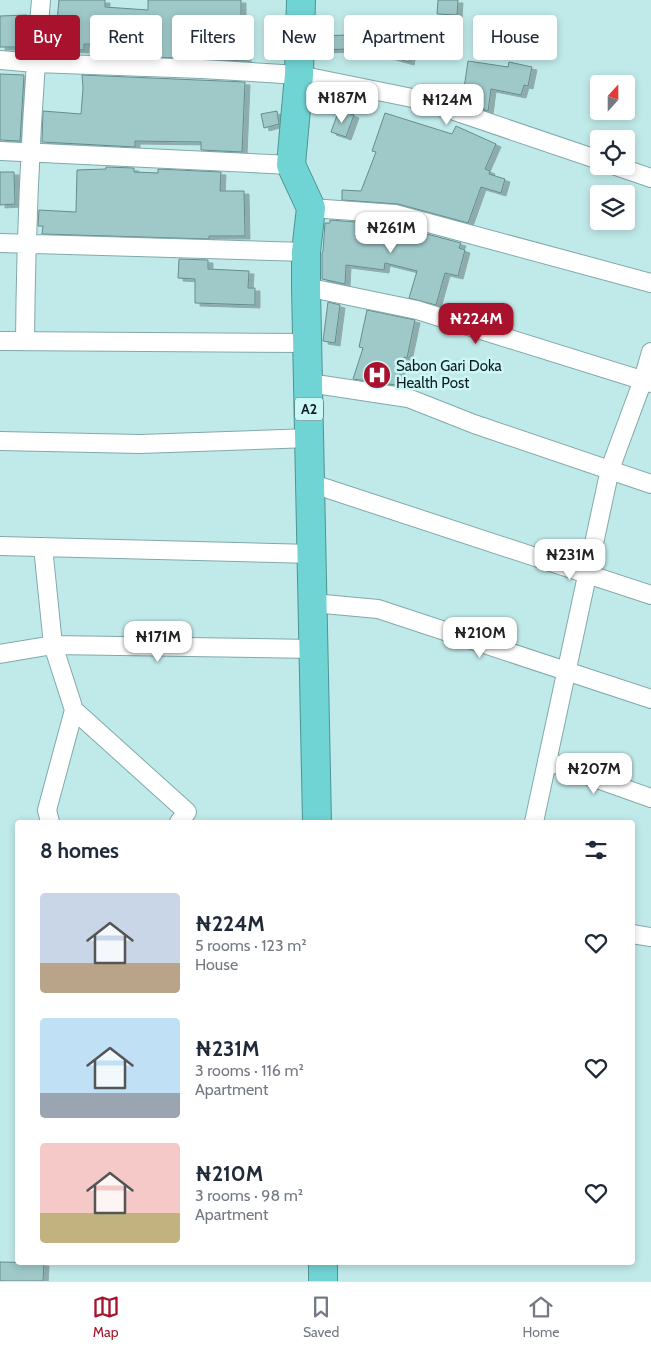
<!DOCTYPE html>
<meta charset="utf-8">
<style>
body{margin:0;font-family:Cabin,sans-serif;background:#f6f6f7;color:#1f2937;height:100vh;display:flex;flex-direction:column;font-size:19px;white-space:nowrap}
*{box-sizing:border-box;margin:0}
p{font-size:16px;color:#747a83}
.icon{flex:none;width:28px;height:28px;fill:none;stroke:currentColor;stroke-width:2;stroke-linecap:round;stroke-linejoin:round}
.map{position:relative;flex:1;overflow:hidden}
.side{position:absolute;left:15px;top:820px;width:620px;height:445px;display:flex;flex-direction:column;background:#fff;border-radius:5px;box-shadow:0 2px 8px #0003}
.side>*{flex:none}
.guide{position:absolute;left:15px;top:15px;width:621px;height:45px;display:flex;gap:10px}
.needle{width:32px;rotate:21deg}
.fabs{position:absolute;left:590px;top:75px;display:grid;gap:10px}
.fabs a{display:grid;place-items:center;width:45px;height:45px;border-radius:5px;background:#fff;box-shadow:0 2px 8px #0003;font-size:25px}
.price{position:absolute;translate:-50% -42px;padding:0 11px;border-radius:10px;background:#fff;color:#222;font-size:16px;line-height:32px;filter:drop-shadow(0 1px 2px #0008)}
.price::after{content:'';position:absolute;left:50%;top:30px;width:15px;height:11px;margin-left:-8px;background:inherit;clip-path:polygon(0 0,100% 0,50% 100%)}
.price.current{background:#a9122d;color:#fff}
ul{padding:0;list-style:none}
li{display:flex;align-items:center;gap:15px;height:125px;padding:0 25px}
li span{display:grid;place-items:center;flex:none;width:140px;height:100px;border-radius:5px;color:#555}
li>.icon{margin-inline-start:auto}
span .icon{width:60px;height:60px;fill:#fffc;stroke-width:1}
li b{font-size:21px}
h2{display:flex;justify-content:space-between;align-items:center;height:60px;padding:0 25px;font-size:21px}
.chip{padding:0 18px;border-radius:5px;background:#fff;box-shadow:0 2px 8px #0003;font-size:18px;line-height:45px}
.chip.current{background:#a9122d;color:#fff}
.tabs{display:flex;justify-content:space-around;align-items:center;height:70px;border-top:1px solid #e0e1e3;background:#fff;font-size:14px;color:#747a83}
.tabs a{display:grid;justify-items:center;gap:2px}
.tabs .current{color:#a9122d}
.map>svg:first-child{display:block}
</style>
<div class="map">
<svg width="651" height="1281" viewBox="0 0 651 1281">
<defs>
<filter id="shadow"><feDropShadow dx="5" dy="3" stdDeviation="0" flood-color="#0004"/></filter>
</defs>
<rect width="100%" height="100%" fill="#c0eae9"/>
<!-- building -->
<path fill="#9fc8c8" stroke="#658c8c" filter="url(#shadow)" d="M59,0H105V7L148,10V0H241V30H246V61L131,56L132,48L107,45L84,44V50L48,48L50,21H57Z
M438,0H458L457,15L437,14Z
M27,15V19L29,20L27,47H0V16Z
M347,35L348,49L320,50L319,36Z
M384,39L412,47L409,62L380,54Z
M468,61L508,67L509,62L532,67L528,86L524,85L521,95L491,89L488,111L462,102Z
M0,74L24,75L20,141L0,140Z
M82,75L245,82L242,152L201,150V142L135,141V147L42,142L43,111L81,114L83,88Z
M339,110L354,115L346,137L331,132Z
M277,111L279,124L264,128L261,114Z
M385,113L452,134L456,126L496,144L485,169L490,171L489,174L505,179L501,193L481,187L468,223L398,204L342,200V190L361,191L376,152L372,151Z
M106,167L134,168V172L158,173V169L221,172L220,191H244L245,236H209V239L42,234L43,226H38L39,210L76,212L77,170L106,169Z
M0,172H14L15,204L0,205Z
M330,220L393,225L461,243L459,248L465,250L458,276L445,273L436,305L409,298L417,271L385,263L384,270L346,265L345,284L322,279V253L323,251L325,223H330Z
M179,259L208,260V269L249,271L248,288H255V305L195,303V279L178,278Z
M328,302L340,305L335,343L323,341Z
M367,310L415,320L407,358L404,357L396,385L353,379L363,348L359,347Z
M0,1262L44,1263L43,1281H0Z"/>
<g fill="none" stroke-linecap="round" stroke-linejoin="round">
<defs>
<path id="street" d="M0,60L35,63L202,69L299,75L422,100L599,160
M0,151L291,165
M616,166L651,178
M311,208L395,214L651,283
M0,243L306,252
M306,287L417,310L651,383
M0,341L308,343
M25,341C26,227 31,113 41,0
M309,383L408,398L474,424L651,484
M0,441L140,444L310,438
M310,483L651,595
M0,546L312,554
M43,547L53,645L74,710L187,812L179,822
M313,603L378,609L651,699
M0,654L53,645L314,649
M547,761L651,798
M50,822L47,810L74,710
M534,822L610,469L643,380L651,352
M632,934L651,937"/>
<path id="highway" d="M301,0L299,75L291,165L311,208L306,252V287L317,822
M323,1262V1281"/>
</defs>
<!-- street casing -->
<use href="#street" stroke="#81a9a9" stroke-width="20"/>
<!-- highway casing -->
<use href="#highway" stroke="#4e9494" stroke-width="30"/>
<!-- street -->
<use href="#street" stroke="#fff" stroke-width="18"/>
<!-- highway -->
<use href="#highway" stroke="#71d4d4" stroke-width="28"/>
</g>
<!-- icons -->
<defs>
<symbol id="hospital-disc" viewBox="-11 -11 22 22"><circle r="9.5" fill="#a9122d" stroke="#cdf7f7"/><path d="M-5-5h3v3.5h4V-5h3V5h-3V1.5h-4V5h-3Z" fill="#fff"/></symbol>
</defs>
<g fill-rule="evenodd">
<use href="#hospital-disc" x="361" y="359" width="32" height="32"/>
</g>
<g text-anchor="middle" dominant-baseline="central" stroke-width="5" stroke-linejoin="round" paint-order="stroke">
<!-- shield labels -->
<rect fill="#cdf7f7" stroke="#475f5f" stroke-width="1" x="295" y="397.5" width="28" height="23" rx="4"/>
<g font-size="14" font-weight="bold" fill="#0e1e1e">
<text x="309" y="409">A2</text>
</g>
<!-- poi labels -->
<g font-size="15" fill="#0e1e1e" stroke="#cdf7f7" text-anchor="start">
<text x="396" y="366">Sabon Gari Doka<tspan x="396" dy="17">Health Post</tspan></text>
</g>
</g>
</svg>
<div class="fabs">
<a><svg class="needle" viewBox="-14 -14 28 28"><path d="M0-13l5 13h-10z" fill="#e53935"/><path d="M0 13l5-13h-10z" fill="#747a83"/></svg></a>
<a><svg class="icon" aria-label="locate" viewBox="0 0 24 24"><circle cx="12" cy="12" r="6"/><path d="M12 2v4M12 18v4M2 12h4M18 12h4"/></svg></a>
<a><svg class="icon" aria-label="layers" viewBox="0 0 24 24"><path d="M12 4l9 5-9 5-9-5zM3 14l9 5 9-5"/></svg></a>
</div>
<b class="price" style="left:342px;top:124px">₦187M</b>
<b class="price" style="left:447px;top:126px">₦124M</b>
<b class="price" style="left:391px;top:254px">₦261M</b>
<b class="price current" style="left:476px;top:345px">₦224M</b>
<b class="price" style="left:570px;top:581px">₦231M</b>
<b class="price" style="left:480px;top:659px">₦210M</b>
<b class="price" style="left:158px;top:663px">₦171M</b>
<b class="price" style="left:594px;top:795px">₦207M</b>
<div class="guide">
<a class="chip current">Buy</a>
<a class="chip">Rent</a>
<a class="chip">Filters</a>
<a class="chip">New</a>
<a class="chip">Apartment</a>
<a class="chip">House</a>
</div>
<section class="side">
<h2>8 homes<svg class="icon" aria-label="filters" viewBox="0 0 24 24"><path d="M4 7h16M4 17h16"/><circle cx="9" cy="7" r="2"/><circle cx="15" cy="17" r="2"/></svg></h2>
<ul>
<li><span style="background:linear-gradient(#c9d6e8 70%,#b9a48a 0)"><svg class="icon" aria-label="home" viewBox="0 0 24 24"><path d="M3 11l9-7 9 7M6 9v11h12V9"/></svg></span><div><b>₦224M</b><p>5 rooms · 123 m²</p><p>House</p></div><svg class="icon" aria-label="heart" viewBox="0 0 24 24"><path d="M12 20l-8-8c-3-5 5-10 8-4 3-6 11-1 8 4z"/></svg></li>
<li><span style="background:linear-gradient(#bfe0f5 75%,#9aa5b1 0)"><svg class="icon" aria-label="home" viewBox="0 0 24 24"><path d="M3 11l9-7 9 7M6 9v11h12V9"/></svg></span><div><b>₦231M</b><p>3 rooms · 116 m²</p><p>Apartment</p></div><svg class="icon" aria-label="heart" viewBox="0 0 24 24"><path d="M12 20l-8-8c-3-5 5-10 8-4 3-6 11-1 8 4z"/></svg></li>
<li><span style="background:linear-gradient(#f6c9c9 70%,#c2b280 0)"><svg class="icon" aria-label="home" viewBox="0 0 24 24"><path d="M3 11l9-7 9 7M6 9v11h12V9"/></svg></span><div><b>₦210M</b><p>3 rooms · 98 m²</p><p>Apartment</p></div><svg class="icon" aria-label="heart" viewBox="0 0 24 24"><path d="M12 20l-8-8c-3-5 5-10 8-4 3-6 11-1 8 4z"/></svg></li>
</ul>
</section>
</div>
<nav class="tabs">
<a class="current"><svg class="icon" aria-label="map" viewBox="0 0 24 24"><path d="M3 6l6-2 6 2 6-2v14l-6 2-6-2-6 2zM9 4v14M15 6v14"/></svg>Map</a>
<a><svg class="icon" aria-label="saved" viewBox="0 0 24 24"><path d="M7 4h10v16l-5-4-5 4z"/></svg>Saved</a>
<a><svg class="icon" aria-label="home" viewBox="0 0 24 24"><path d="M3 11l9-7 9 7M6 9v11h12V9"/></svg>Home</a>
</nav>
